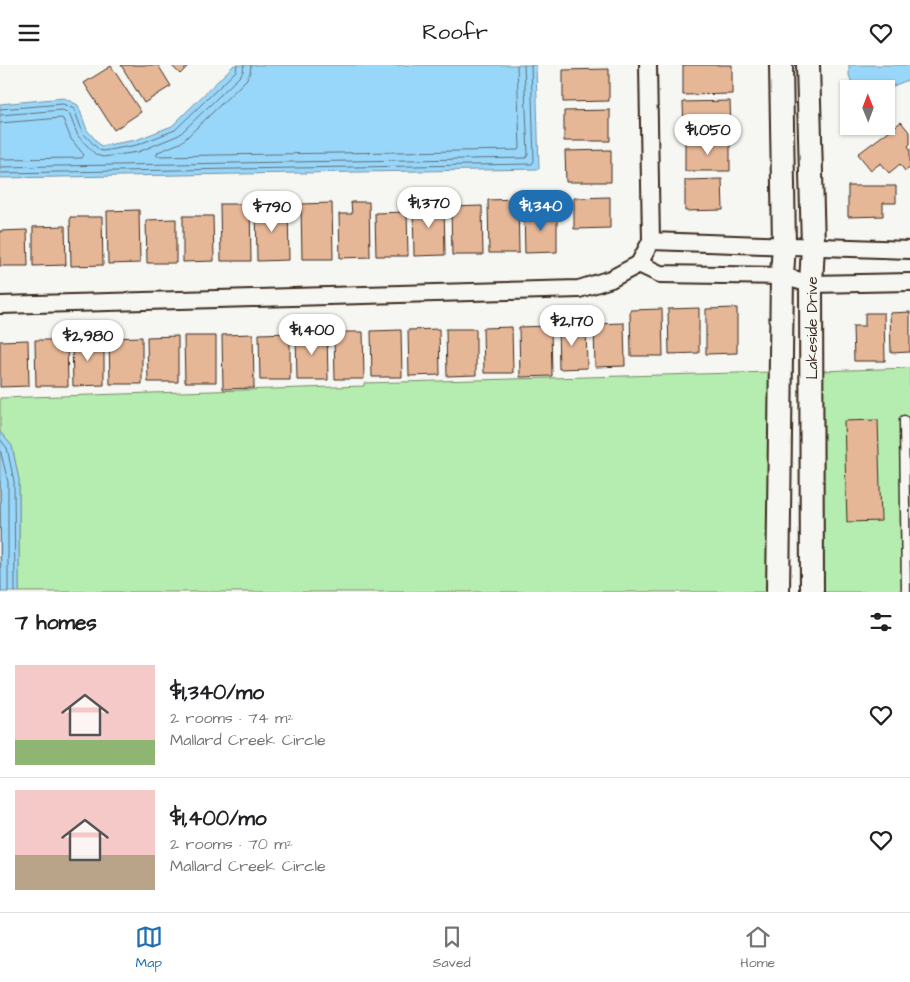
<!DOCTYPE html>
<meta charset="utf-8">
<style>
body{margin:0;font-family:"Architects Daughter",sans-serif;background:#f2f2f2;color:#202124;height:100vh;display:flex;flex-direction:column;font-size:19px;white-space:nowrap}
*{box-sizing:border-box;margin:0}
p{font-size:16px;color:#757577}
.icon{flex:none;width:28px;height:28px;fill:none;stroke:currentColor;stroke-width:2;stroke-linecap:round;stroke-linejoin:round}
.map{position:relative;height:527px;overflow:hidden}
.side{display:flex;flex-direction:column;background:#fff;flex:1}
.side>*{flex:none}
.needle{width:32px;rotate:359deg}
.buttons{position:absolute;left:840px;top:15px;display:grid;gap:10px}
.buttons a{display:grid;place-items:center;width:55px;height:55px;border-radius:0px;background:#fff;box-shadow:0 1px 4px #0004;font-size:25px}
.price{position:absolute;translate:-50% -42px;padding:0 11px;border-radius:18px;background:#fff;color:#222;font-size:16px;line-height:32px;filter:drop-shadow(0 1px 2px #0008)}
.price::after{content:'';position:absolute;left:50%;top:30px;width:15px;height:11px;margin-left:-8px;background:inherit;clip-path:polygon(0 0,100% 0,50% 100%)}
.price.selected{background:#1f6fb2;color:#fff}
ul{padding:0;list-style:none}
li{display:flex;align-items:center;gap:15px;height:125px;padding:0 15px}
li+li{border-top:1px solid #e0e0e0}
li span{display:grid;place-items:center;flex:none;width:140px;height:100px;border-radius:0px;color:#555}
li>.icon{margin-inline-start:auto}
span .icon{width:60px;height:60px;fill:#fffc;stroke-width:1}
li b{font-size:21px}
h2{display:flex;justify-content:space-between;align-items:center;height:60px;padding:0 15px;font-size:21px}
header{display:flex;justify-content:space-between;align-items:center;height:65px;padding:0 15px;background:#fff;font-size:22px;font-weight:600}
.tab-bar{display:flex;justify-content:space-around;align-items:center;height:70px;border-top:1px solid #e0e0e0;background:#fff;font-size:14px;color:#757577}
.tab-bar a{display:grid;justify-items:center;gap:2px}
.tab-bar .selected{color:#1f6fb2}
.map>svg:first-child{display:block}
</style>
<header><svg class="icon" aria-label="menu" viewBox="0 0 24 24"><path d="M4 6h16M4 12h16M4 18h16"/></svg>Roofr<svg class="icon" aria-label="heart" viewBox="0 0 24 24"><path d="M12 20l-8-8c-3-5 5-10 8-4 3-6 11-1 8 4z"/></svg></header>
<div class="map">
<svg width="910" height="527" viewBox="0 0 910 527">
<rect width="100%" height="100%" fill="#f6f6f2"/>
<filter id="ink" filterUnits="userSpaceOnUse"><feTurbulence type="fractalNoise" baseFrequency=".02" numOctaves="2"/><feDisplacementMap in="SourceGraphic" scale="10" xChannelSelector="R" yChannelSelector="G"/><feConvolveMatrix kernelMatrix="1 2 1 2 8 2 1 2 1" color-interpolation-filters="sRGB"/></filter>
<g filter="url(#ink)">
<!-- green -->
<path fill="#b5ecaf" stroke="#788b66" d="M910,303V527H820V306Z
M773,307L769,527H19V415L12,381L0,367V333L364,321V318Z"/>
<!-- water -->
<path fill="#99d7fa" stroke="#7392a2" d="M234,0H536L539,104L0,113V39L64,33L78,40L87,65L101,81L136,75L172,61Z
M849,0H910V14L886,24H854L849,10Z
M0,367L12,381L19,415V527H0Z"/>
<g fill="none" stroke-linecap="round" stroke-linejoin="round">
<!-- shore -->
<path stroke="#616f76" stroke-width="1" d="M251,0L250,8L246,15L185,74L180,78L158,87L157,89V91L518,85L520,83L517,0
M0,44L63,39L74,44L83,68L99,85L103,86L137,80L175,65L236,6L237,0
M0,50L62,45L69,48L78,71L96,90L103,92L138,87L179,70L241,10L243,6L244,0
M0,58L61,53L63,54L71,74L84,90L82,93L0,94
M0,102L526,93L528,90L524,0
M0,108L532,99L534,96L531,0
M0,374L7,383L14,416L15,527
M0,384L8,417V527
M0,416L1,527"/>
</g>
<!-- building -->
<path fill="#e6b797" stroke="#3b2a1e" d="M121,0H158L171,21L144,38Z
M171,0H189L180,9Z
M683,0H732V29L683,30Z
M111,1L141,47L114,65L84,18Z
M609,4V36L563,37V5Z
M730,36L731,67L684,68L683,37Z
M610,45V76H564V46Z
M901,57L910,68V79L908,81L910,84V103L905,106L900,99L889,108L881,98L871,105L858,89Z
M730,75V106H685V76Z
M611,85V117H566L565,86Z
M722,114L723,145L685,146V115Z
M848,121H896V138H883V151L848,152Z
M610,132V163L574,164V133Z
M518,134L519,188H489L488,135Z
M444,136L445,190L414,191L413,137Z
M351,137H369L370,192L340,193L339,149H352Z
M332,138L333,194H302L301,139Z
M220,139H250L251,196H221Z
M256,140H288L289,195L257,196Z
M482,141L483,190H452L451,142Z
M139,145L140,198L108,199L107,146Z
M524,146H557V187L525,188Z
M407,147L408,191H376L375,148Z
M183,151H213L214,196L183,197Z
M70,152H102L103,200L71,201Z
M176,154V198H147L146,155Z
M65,161L66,200L33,201V162Z
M27,165L28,201H0V166Z
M699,243V288L669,289L668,244Z
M737,243V288L706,289V244Z
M662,244L663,291H631L630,245Z
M910,247V287L891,288L890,248Z
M865,248H884L885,296H854L853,261H865Z
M624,258L625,301L595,302L594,259Z
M551,261L552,311L520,312L519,262Z
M558,261H586L587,303L559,304Z
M512,262L513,308H484L483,263Z
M439,264L440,310L409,311L408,265Z
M446,264H476V310L447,311Z
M401,265L402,312H372L371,266Z
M296,267H327L328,315H297Z
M334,267H363L364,314H335Z
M290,268V315H260L259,269Z
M253,269L254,323L223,324L222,270Z
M178,271V317H148L147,272Z
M184,271H216V317H185Z
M142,272V319H110L109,273Z
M104,273V320L73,321L72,274Z
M28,275L29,321L0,322V276Z
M35,275H67L68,321H36Z
M878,355L881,456L847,457L844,356Z"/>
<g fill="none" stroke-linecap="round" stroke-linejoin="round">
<defs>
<path id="lane" d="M904,355L906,527"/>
<path id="street" d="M651,176L910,185
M639,199L660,209L782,211L811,219L910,217
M0,240L579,224L611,214L639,199L651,176L648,0"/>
<path id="secondary" d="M808,0L813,181L811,219L812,527
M778,527L782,211L784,180L781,0"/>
</defs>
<!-- lane casing -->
<use href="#lane" stroke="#3b2a1e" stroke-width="11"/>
<!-- street casing -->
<use href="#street" stroke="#3b2a1e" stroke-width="20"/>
<!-- secondary casing -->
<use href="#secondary" stroke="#3b2a1e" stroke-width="26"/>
<!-- lane -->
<use href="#lane" stroke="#f6f6f2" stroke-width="8"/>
<!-- street -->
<use href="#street" stroke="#f6f6f2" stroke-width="16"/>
<!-- secondary -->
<use href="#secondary" stroke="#f6f6f2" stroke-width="22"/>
</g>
</g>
<g text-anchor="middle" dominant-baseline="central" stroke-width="4.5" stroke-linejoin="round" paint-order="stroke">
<!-- street labels -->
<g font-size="15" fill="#3b2a1e" stroke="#f6f6f2">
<text transform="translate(812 263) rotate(-90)">Lakeside Drive</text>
</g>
</g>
</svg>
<div class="buttons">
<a><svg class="needle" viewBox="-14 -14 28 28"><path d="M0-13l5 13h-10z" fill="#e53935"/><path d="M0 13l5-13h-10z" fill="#757577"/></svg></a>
</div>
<b class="price" style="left:708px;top:91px">$1,050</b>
<b class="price" style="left:429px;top:164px">$1,370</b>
<b class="price selected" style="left:541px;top:167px">$1,340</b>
<b class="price" style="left:272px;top:168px">$790</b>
<b class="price" style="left:572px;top:282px">$2,170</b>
<b class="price" style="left:312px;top:291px">$1,400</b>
<b class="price" style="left:88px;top:297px">$2,980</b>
</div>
<section class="side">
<h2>7 homes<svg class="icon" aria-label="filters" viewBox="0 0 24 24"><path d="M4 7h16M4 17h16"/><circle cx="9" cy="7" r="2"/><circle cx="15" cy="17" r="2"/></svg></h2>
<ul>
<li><span style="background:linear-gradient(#f6c9c9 75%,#8fb573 0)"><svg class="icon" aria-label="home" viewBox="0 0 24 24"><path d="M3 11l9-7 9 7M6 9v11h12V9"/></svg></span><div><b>$1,340/mo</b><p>2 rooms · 74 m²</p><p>Mallard Creek Circle</p></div><svg class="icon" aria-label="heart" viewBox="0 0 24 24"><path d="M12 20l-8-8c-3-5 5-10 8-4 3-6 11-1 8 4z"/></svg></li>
<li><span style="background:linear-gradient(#f6c9c9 65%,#b9a48a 0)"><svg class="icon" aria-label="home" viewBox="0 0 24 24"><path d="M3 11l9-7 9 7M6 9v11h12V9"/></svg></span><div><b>$1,400/mo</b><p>2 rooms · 70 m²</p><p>Mallard Creek Circle</p></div><svg class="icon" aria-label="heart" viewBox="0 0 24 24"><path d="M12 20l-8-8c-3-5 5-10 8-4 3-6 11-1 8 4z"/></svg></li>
</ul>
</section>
<nav class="tab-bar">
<a class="selected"><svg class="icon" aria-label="map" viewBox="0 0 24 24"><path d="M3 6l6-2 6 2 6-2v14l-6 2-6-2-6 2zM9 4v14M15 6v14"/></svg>Map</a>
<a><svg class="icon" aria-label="saved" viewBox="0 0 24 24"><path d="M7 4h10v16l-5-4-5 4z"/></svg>Saved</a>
<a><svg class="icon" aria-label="home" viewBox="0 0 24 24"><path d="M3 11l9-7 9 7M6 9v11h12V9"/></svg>Home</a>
</nav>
